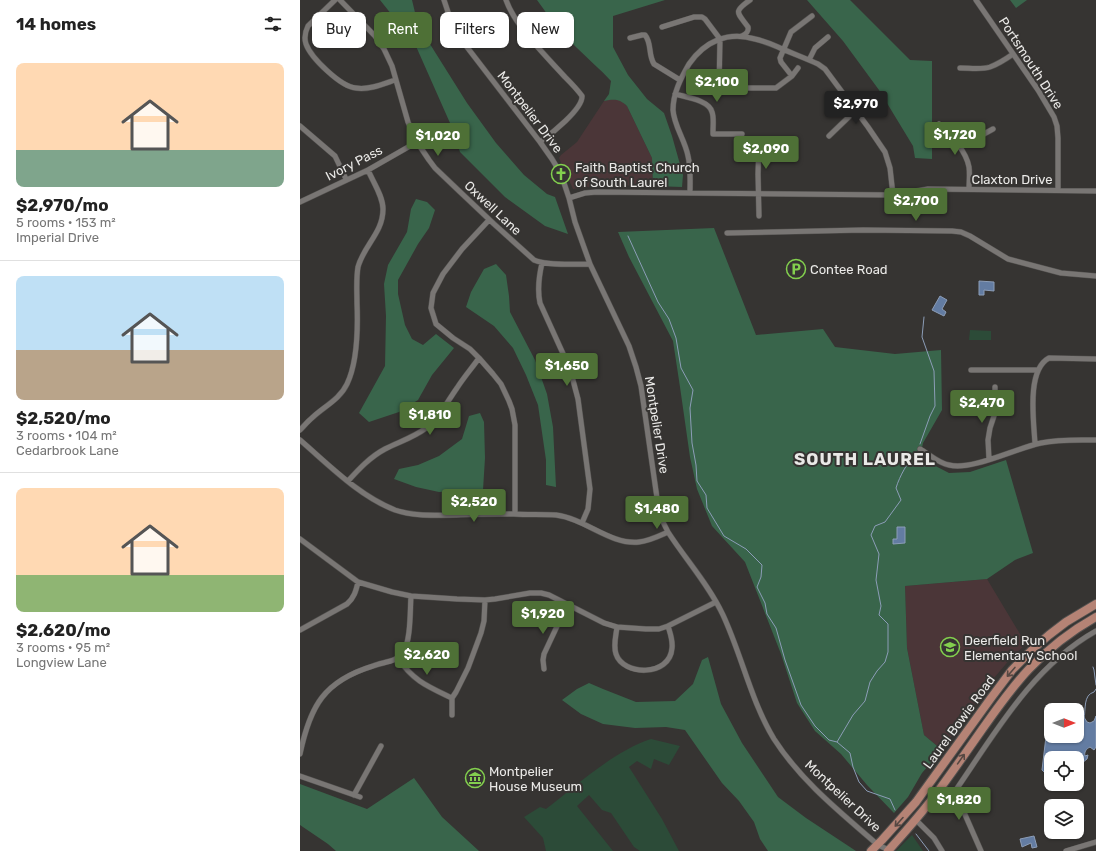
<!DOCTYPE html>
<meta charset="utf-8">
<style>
body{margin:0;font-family:Rubik,sans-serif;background:#f2f2f2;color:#222;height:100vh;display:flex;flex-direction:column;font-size:15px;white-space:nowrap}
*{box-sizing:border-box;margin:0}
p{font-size:13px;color:#767676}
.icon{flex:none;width:22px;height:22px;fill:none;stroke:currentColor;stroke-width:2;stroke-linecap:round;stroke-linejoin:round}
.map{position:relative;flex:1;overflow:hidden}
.side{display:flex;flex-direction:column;background:#fff;width:300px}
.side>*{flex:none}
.hud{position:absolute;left:12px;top:12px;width:380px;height:36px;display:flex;gap:8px}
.needle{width:26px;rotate:90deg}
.controls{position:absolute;left:744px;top:703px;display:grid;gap:8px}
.controls a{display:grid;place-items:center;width:40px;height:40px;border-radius:8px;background:#fff;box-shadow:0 1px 3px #0004;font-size:20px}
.price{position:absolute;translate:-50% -34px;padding:0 9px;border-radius:4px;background:#4e7036;color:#fff;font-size:13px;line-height:26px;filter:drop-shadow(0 1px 2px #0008)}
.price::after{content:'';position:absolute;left:50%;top:24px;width:12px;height:9px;margin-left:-6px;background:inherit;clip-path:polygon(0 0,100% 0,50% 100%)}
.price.current{background:#222;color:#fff}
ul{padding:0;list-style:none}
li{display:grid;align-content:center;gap:8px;height:212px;padding:0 16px}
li+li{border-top:1px solid #e0e0e0}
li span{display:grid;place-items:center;height:124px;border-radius:8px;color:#555}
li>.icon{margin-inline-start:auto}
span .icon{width:72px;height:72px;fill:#fffc;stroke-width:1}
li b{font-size:17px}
h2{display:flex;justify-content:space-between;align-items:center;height:48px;padding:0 16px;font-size:17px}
.chip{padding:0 14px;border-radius:8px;background:#fff;box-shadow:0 1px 3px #0004;font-size:14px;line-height:36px}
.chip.current{background:#4e7036;color:#fff}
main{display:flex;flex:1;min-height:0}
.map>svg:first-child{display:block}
</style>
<main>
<section class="side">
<h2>14 homes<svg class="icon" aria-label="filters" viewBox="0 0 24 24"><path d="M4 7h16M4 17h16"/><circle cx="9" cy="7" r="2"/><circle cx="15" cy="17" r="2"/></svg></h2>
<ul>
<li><span style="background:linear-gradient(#ffd9b3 70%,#7fa58c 0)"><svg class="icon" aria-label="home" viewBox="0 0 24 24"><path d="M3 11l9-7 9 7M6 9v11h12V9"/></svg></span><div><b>$2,970/mo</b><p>5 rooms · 153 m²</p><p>Imperial Drive</p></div></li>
<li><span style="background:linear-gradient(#bfe0f5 60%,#b9a48a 0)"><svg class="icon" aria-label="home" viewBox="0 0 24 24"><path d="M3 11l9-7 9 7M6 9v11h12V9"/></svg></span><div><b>$2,520/mo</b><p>3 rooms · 104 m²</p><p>Cedarbrook Lane</p></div></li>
<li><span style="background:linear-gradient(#ffd9b3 70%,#8fb573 0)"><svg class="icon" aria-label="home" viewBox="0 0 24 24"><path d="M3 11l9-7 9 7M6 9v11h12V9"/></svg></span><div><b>$2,620/mo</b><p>3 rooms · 95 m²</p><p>Longview Lane</p></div></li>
</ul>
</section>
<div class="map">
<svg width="796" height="851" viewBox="0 0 796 851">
<rect width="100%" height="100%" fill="#363432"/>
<!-- education -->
<path fill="#4b3638" d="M312,99L321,100L327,106L352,158L353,186L303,185L280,188L273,189L259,158L261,155L277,142L304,101Z
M687,579L726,644L711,658L694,678L642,750L624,735L607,648L605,586Z"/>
<!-- green -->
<path fill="#2c4b38" d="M670,330L691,331V340H669Z
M351,739L380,746L369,765L354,759L351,769L337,761L329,767L362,819L379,851H340L334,847L311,813L302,810L289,795L277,806L313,851H246L243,838L224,817L240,807L246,809C277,785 314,751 351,739Z
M612,835L623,851H596Z"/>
<!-- forest -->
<path fill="#39654b" d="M80,0H112L118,25L167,103L196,143L224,175L247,194L255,197L268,234L245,226L205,197L160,152L150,123L115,44Z
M237,0H365L313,16V47L328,75L347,99L364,113L372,136L383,175L382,187L353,186L352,158L327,106C319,99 315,99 304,101L309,94L311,81C300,69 288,59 277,48C262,34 249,17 237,0Z
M507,0H550L610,60L632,61V159L615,158L613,146L579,90L543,41Z
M710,0H727L716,8Z
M116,199L127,202L135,210L129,228L118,244L98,280V294L105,325L112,339L123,345L136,334L154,348L132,375L118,400L99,412L69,422L59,413L85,366L86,316L84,284L88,265L107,232L111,209Z
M414,228L456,335L523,329L535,347L595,354L641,350L642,410L623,443L620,458L649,473L670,472L706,460L733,553L715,560L687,579L605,586L607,648L624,735L642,750L622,773L608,797L594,813L567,785L541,754L515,731L497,703L481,654L445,562L412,526L397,489L390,457L380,387L373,341L329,257L318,232Z
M196,264L206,275L209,296L210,312L235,360L247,394L253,427L256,487L246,485V460L238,405L226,375L213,348L194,326L166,307L171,292L184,269Z
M180,413L184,422L185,458L183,490L139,492L116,487L94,479L99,469L118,465L139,456L162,439L169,416Z
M408,657L421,704L442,743L478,797L506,818L556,851H468L460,839L454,822L439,801L422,783L385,730L366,727L335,728L303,724L281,714L262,700L277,689L289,683L303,689L336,702L375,701L393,684L402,660Z
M114,778L142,817L179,851H36L28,844L0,825V784L67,809Z"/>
<!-- water -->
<path fill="#637ca2" stroke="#8c9db7" d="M679,281L694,282V291L684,290V295H679Z
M640,296L647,300L642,309L646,312L644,316L632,310Z
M597,527H605V543L593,544V539H597Z
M775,709L780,711L787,722L790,723L794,721L796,716V747L794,750L790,747C786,749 784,752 785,756L788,755L787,759L777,767V758H751V777L746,774L742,770L747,728L751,723V736H777V710Z
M734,836L737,847L732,848L731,843L722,847L720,839Z"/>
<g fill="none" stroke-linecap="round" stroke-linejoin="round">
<!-- stream -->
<path stroke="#8c9db7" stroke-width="1" d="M328,236L358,302L369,319L376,338L381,368L393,390L390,408L392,443L396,465L397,481L406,495L407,508L424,536L446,549L462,565L461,577L457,587L465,603L467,614L476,628L485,660L501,705L515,726L529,740L537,742
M620,444L630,416L635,406L634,371L622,337L624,317
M793,667L794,670L796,685
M784,719C786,709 783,695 794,692L796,689
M595,810L590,799L567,791L559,782L553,767L550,753L537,742L553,715L565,701L570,682L577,671L585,662L588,652V624L579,615L581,606L576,580L579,554L571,535L575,526L585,522L601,500L596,488C600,475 607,464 615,453L617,452
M616,834L629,851"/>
<defs>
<path id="minor" d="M35,0L8,26C5,32 4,38 6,44C11,58 41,87 56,88C69,90 83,84 95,80
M40,0L75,36L84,49L92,66L108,122L117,142L129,160L135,168L157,189L194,224L234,260C247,266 275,264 290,264
M144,0L153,27L160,38L240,142L252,159L261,174L269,198L275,222L290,264L329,346L336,367L341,386L357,498L363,522L368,532C386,560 409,585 423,615C442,656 451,701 474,739C501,781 540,812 578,845L589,850
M206,0C215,26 246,56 265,77C271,83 277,89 282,96C283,109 251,134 240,142
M676,0L738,90L754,117L757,126L758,138V190
M362,27L394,17H402L405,19L420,39L419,88
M442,36C446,34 449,32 448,27C437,12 433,12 450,0
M330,38L342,35H345C352,43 348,55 354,64L380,80
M509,60L515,48L528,37
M660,68C670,68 681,70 690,67C698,64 706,59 713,54
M492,76L481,62L480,58L491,32L512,16
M444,88H476L492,76L498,68
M375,94C385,97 409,100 412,112C414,117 413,125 413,131V134H442
M639,124C651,136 666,150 669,167C670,175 669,182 669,189
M0,126L35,156L46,179
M529,136L556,110
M660,147L693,129
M390,193C390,181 391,168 388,156C385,140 374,126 373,110C373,93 381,78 389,64C405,41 428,31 455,39C463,41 471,44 478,47C491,53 505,58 518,64L525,69L568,127L585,152L590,168L593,195
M269,198L285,193L297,192L593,195L628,189L796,191
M0,202L68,170L117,142
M459,216L458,174L459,143L462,140L491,139
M189,220L162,249L143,274L133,293L131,308L136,324L153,338L170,349L179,358L193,374L201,384L209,401L212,409L215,425V514
M427,233L563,230L652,231L661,232L670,236L708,259L761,273L796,276
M242,263C239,276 237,289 240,303L270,369L278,399L290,489L288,509L282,523
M671,370H738
M0,430C4,426 8,421 13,417C25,406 40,399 47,384C58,361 58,328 57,303C57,291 56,279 58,267C64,245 83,233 83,209C83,196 73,182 68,170
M0,440C29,465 59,496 95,510C115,517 136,515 156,515C175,514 194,514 214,514C228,515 242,514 256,515C286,519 310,545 339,542C349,541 359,536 368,532
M735,444C734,423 726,370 749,358L796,359
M620,449C629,454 638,463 649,465C672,471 716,448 741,443C759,439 778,440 796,440
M689,459L688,440L690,428L694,416L695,404V387
M48,481C59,469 70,457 85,449C98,442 113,438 126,428C140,417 147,402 157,388C164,377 172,368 179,358
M0,539L58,582L92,592L111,596L157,599L185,600L195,599L230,593H241L249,595L304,623L317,627L346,629H359L368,626L416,602
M317,627C316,636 313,645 316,654C323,676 370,677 372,648C373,640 370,633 368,626
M0,630L47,604C54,598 56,591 58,582
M98,658C113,681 129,687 152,698
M244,669L243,660L244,654L267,605
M152,698L156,692L168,668L181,633L184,621L185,600
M152,715V698
M0,754C10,706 24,681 73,666C83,662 97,662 103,653C111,641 110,610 111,596
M0,776L60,797
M638,791C649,798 655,798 663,810L681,851
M54,795L81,746
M651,797C693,737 730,668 796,631
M616,820L634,838L642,851
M766,851L796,842"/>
<path id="primary" d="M571,851L582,840L616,802L691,698L712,670L734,648L749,635L766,622L796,604
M588,851C606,831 623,812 639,790C653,771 667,751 681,731C696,710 711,688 729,669C749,648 771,631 796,617"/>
</defs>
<!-- minor casing -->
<use href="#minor" stroke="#53514f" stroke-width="6"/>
<!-- primary casing -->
<use href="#primary" stroke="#53514f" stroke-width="10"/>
<!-- minor -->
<use href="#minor" stroke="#797674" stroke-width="5"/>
<!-- primary -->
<use href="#primary" stroke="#b58375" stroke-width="8"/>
</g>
<!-- one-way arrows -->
<defs><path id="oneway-shaft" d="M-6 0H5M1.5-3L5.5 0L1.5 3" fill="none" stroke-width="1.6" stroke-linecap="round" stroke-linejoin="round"/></defs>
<g stroke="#564843">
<use href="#oneway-shaft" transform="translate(711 672) rotate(131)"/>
<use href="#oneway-shaft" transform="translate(661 759) rotate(-55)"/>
<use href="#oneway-shaft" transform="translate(599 822) rotate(132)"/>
</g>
<!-- icons -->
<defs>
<symbol id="church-ring" viewBox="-11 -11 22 22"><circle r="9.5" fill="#363432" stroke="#83d04e" stroke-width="1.5"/><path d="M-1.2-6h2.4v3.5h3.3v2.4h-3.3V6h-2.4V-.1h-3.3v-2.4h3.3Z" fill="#83d04e"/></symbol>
<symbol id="parking-ring" viewBox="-11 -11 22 22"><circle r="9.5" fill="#363432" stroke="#83d04e" stroke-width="1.5"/><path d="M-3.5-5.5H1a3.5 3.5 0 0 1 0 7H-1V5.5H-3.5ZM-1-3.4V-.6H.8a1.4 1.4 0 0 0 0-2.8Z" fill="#83d04e"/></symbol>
<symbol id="school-ring" viewBox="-11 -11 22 22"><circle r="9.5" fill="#363432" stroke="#83d04e" stroke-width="1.5"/><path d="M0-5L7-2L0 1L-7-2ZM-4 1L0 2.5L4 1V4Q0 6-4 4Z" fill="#83d04e"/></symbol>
<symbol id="museum-ring" viewBox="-11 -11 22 22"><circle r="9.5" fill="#363432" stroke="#83d04e" stroke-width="1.5"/><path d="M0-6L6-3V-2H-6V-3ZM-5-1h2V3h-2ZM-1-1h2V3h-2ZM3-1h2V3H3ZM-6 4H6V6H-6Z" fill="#83d04e"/></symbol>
</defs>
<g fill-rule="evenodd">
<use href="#church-ring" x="250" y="163" width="22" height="22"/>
<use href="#parking-ring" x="485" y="258" width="22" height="22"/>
<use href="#school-ring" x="639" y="636" width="22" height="22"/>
<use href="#museum-ring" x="164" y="767" width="22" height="22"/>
</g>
<g text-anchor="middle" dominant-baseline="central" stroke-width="4" stroke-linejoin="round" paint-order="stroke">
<!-- street labels -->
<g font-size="13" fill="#eae9e7" stroke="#363432">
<text transform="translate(731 63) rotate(57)">Portsmouth Drive</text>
<text transform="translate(230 112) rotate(53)">Montpelier Drive</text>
<text transform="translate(54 163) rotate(-27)">Ivory Pass</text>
<text x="712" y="179">Claxton Drive</text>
<text transform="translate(193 208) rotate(43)">Oxwell Lane</text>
<text transform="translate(357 425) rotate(81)">Montpelier Drive</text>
<text transform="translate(659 722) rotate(-54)">Laurel Bowie Road</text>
<text transform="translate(543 796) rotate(43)">Montpelier Drive</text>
</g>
<!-- poi labels -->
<g font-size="13" fill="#eae9e7" stroke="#363432" text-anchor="start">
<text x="275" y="167">Faith Baptist Church<tspan x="275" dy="15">of South Laurel</tspan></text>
<text x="510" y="269">Contee Road</text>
<text x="664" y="640">Deerfield Run<tspan x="664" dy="15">Elementary School</tspan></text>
<text x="189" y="771">Montpelier<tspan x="189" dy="15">House Museum</tspan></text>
</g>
<!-- district labels -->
<g font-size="17" font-weight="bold" letter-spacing="1" fill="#eae9e7" stroke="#363432">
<text x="565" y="459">SOUTH LAUREL</text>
</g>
</g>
</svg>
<div class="controls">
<a><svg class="needle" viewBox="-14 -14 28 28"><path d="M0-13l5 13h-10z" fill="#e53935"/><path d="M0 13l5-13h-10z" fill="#767676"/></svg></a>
<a><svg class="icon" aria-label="locate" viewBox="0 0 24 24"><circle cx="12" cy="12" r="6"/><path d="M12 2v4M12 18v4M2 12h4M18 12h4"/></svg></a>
<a><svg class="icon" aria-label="layers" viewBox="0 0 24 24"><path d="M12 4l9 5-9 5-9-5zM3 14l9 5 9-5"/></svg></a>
</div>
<b class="price" style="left:417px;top:103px">$2,100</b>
<b class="price current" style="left:556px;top:125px">$2,970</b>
<b class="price" style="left:655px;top:156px">$1,720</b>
<b class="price" style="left:138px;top:157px">$1,020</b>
<b class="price" style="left:466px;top:170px">$2,090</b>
<b class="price" style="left:616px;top:222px">$2,700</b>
<b class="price" style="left:267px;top:387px">$1,650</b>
<b class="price" style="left:682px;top:424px">$2,470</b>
<b class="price" style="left:130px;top:436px">$1,810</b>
<b class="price" style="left:174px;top:523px">$2,520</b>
<b class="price" style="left:357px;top:530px">$1,480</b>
<b class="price" style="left:243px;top:635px">$1,920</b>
<b class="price" style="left:127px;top:676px">$2,620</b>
<b class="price" style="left:659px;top:821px">$1,820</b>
<div class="hud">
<a class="chip">Buy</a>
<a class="chip current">Rent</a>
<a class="chip">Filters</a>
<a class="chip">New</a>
</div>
</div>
</main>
